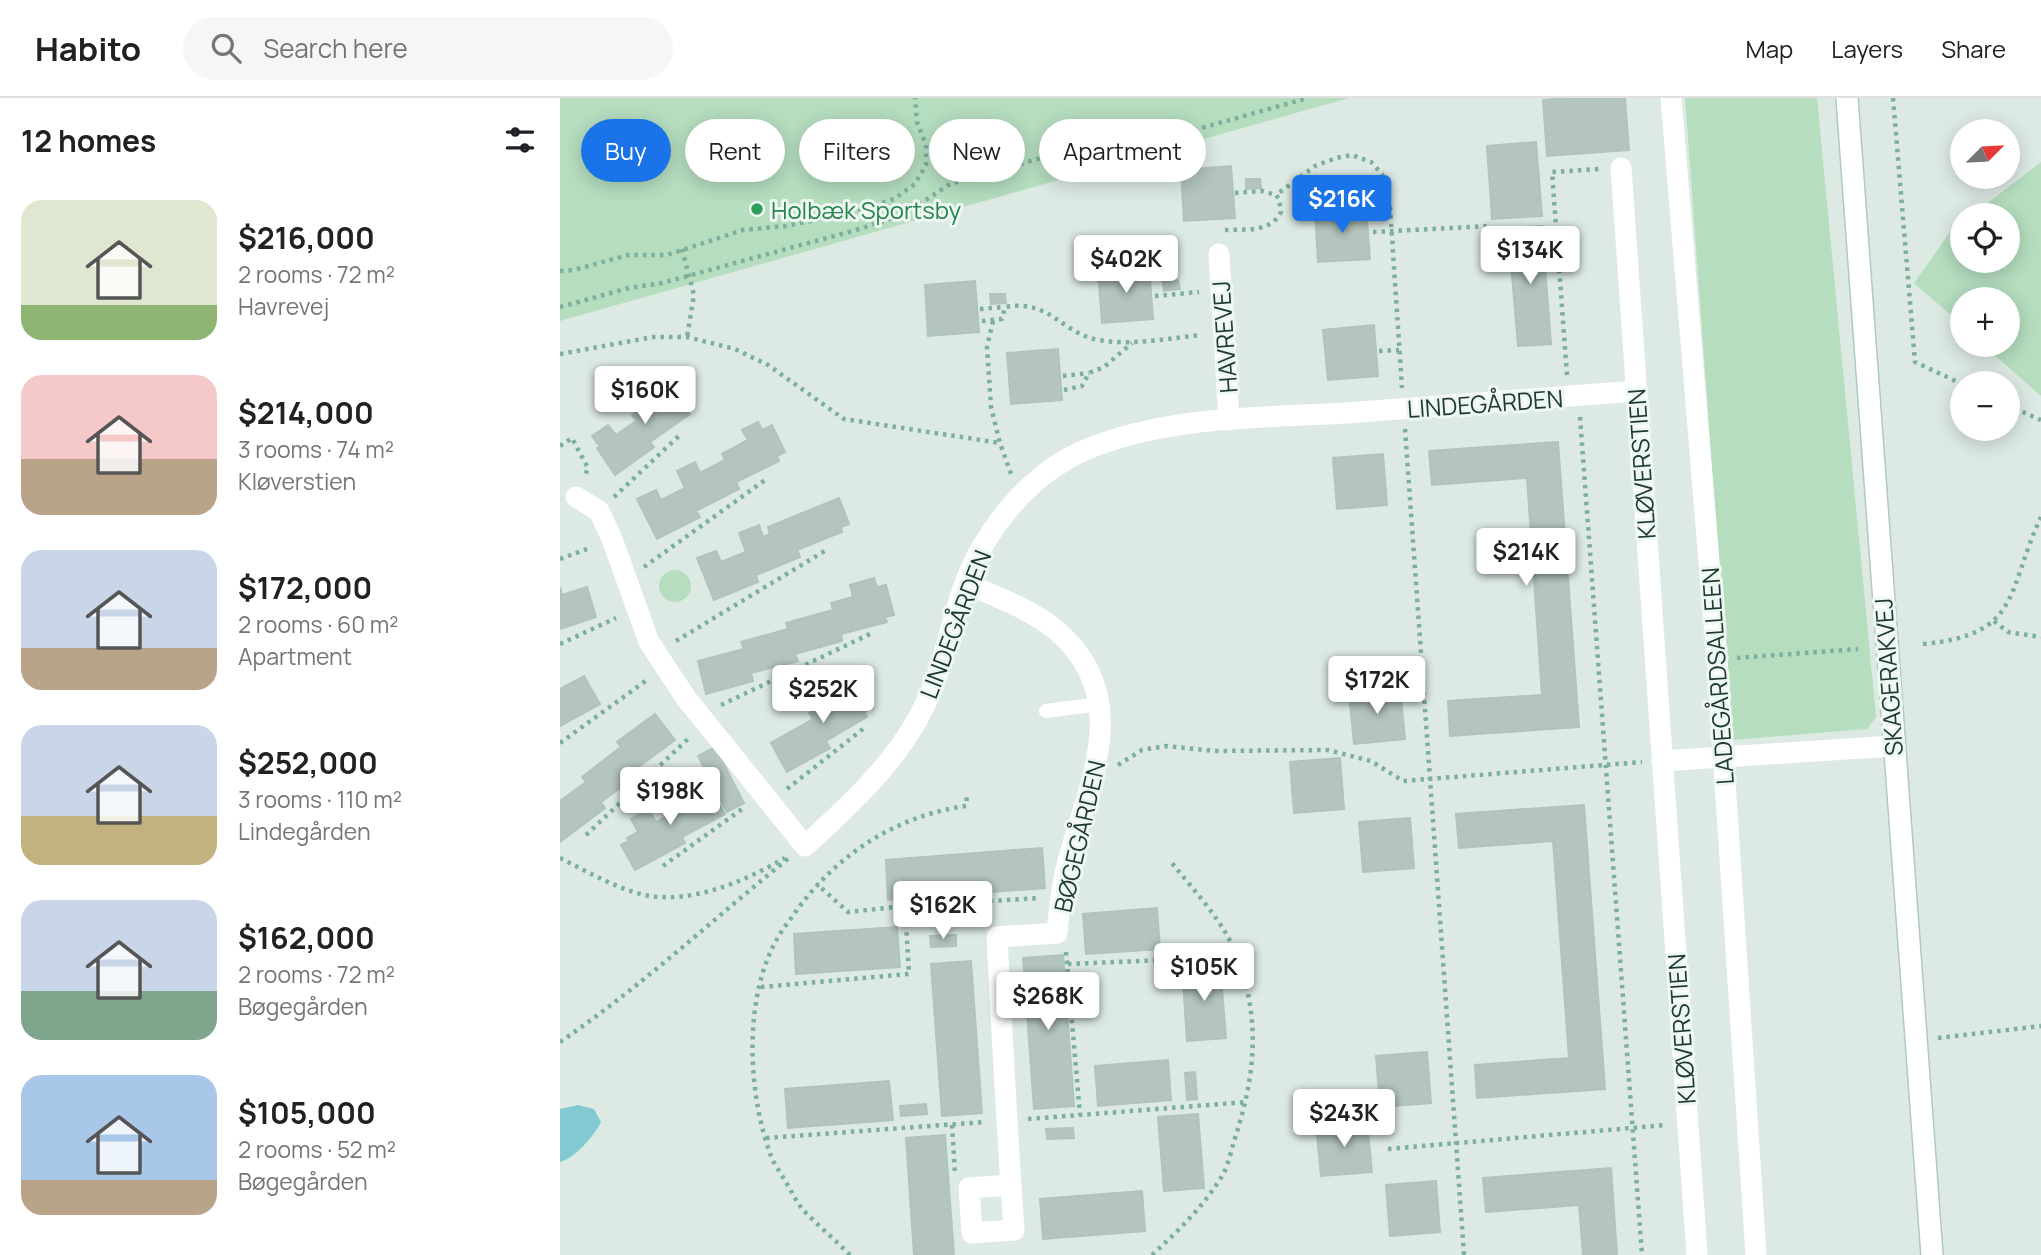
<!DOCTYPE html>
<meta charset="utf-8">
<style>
body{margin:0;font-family:Manrope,sans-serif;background:#f6f6f6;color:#202124;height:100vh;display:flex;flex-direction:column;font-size:26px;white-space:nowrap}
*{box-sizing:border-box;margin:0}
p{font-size:23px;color:#757577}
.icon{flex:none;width:38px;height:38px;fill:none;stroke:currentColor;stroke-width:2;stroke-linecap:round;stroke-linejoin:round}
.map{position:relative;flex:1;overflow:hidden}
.details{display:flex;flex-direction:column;background:#fff;width:560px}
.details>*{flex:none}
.guide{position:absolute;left:21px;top:21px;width:665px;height:63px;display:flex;gap:14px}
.needle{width:46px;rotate:66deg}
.tools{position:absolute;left:1390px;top:21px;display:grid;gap:14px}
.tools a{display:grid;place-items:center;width:70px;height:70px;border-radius:50%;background:#fff;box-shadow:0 4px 18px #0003;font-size:35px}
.price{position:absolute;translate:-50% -60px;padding:0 16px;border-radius:7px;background:#fff;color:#222;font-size:23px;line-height:46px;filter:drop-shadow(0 2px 4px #0008)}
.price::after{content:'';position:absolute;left:50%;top:42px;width:21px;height:16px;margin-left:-10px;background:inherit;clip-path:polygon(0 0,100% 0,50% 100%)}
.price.active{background:#1a73e8;color:#fff}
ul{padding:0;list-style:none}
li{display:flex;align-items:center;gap:21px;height:175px;padding:0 21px}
li span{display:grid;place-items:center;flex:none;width:196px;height:140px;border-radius:21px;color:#555}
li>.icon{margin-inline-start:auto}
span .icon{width:84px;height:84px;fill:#fffc;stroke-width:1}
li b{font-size:30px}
h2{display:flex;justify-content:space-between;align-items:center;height:84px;padding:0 21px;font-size:30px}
.pill{padding:0 24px;border-radius:32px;background:#fff;box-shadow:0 4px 18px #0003;font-size:24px;line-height:63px}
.pill.active{background:#1a73e8;color:#fff}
header{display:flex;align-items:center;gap:42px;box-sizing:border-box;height:98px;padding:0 35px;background:#fff;border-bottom:2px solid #e0e0e0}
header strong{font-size:33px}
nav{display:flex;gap:38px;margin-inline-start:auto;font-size:24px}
.search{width:490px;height:63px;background:#f6f6f6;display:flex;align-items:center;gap:18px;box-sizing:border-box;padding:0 24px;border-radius:38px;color:#757577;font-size:26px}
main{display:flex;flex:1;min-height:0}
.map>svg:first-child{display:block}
</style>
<header>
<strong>Habito</strong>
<div class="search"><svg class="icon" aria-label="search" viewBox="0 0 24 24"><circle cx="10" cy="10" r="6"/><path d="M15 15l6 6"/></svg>Search here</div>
<nav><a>Map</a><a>Layers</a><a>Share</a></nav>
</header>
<main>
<section class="details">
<h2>12 homes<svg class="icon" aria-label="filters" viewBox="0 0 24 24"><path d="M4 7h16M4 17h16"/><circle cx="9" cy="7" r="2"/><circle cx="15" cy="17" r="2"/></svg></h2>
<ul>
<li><span style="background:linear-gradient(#dfe7d0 75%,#8fb573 0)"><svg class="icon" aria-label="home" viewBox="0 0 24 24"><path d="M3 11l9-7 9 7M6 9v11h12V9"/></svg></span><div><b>$216,000</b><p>2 rooms · 72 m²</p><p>Havrevej</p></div></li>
<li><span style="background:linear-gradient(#f6c9c9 60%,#b9a48a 0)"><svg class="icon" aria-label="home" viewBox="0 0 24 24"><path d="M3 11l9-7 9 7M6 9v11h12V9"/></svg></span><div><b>$214,000</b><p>3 rooms · 74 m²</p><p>Kløverstien</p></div></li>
<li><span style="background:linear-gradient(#c9d6e8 70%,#b9a48a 0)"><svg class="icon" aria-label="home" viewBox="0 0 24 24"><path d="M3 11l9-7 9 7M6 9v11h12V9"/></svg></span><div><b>$172,000</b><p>2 rooms · 60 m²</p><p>Apartment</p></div></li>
<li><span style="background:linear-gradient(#c9d6e8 65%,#c2b280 0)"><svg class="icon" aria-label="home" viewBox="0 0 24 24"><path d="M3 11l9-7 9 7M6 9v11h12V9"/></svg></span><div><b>$252,000</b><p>3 rooms · 110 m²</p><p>Lindegården</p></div></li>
<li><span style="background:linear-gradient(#c9d6e8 65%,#7fa58c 0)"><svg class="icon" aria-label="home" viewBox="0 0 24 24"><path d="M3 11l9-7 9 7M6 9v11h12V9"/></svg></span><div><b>$162,000</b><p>2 rooms · 72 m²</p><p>Bøgegården</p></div></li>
<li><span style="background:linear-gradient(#a9c7e8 75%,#b9a48a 0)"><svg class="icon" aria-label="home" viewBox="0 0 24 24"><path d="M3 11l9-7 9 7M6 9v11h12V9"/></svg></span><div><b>$105,000</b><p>2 rooms · 52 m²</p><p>Bøgegården</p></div></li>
</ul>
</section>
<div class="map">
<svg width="1481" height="1157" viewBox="0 0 1481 1157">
<rect width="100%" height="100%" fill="#ddeae4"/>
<!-- green -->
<path fill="#b5ddbe" d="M0,0H789L0,223Z
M1125,0H1257L1316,619L1307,631L1172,642Z
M1481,64V298L1423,247H1447V201H1402V227L1354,185L1391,133L1402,125V163H1447V117H1412Z
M99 488a16 16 0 1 1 32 0a16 16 0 1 1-32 0Z"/>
<!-- water -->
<path fill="#82c9d2" d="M18,1007L34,1011L41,1024C34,1038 15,1060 0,1064V1011Z"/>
<!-- building -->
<path fill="#b3c5bd" stroke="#b0c4bb" stroke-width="2" d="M1008,0H1065L1069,52L987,58L983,2Z
M976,44L982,118L932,121L927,48Z
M671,68L675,120L624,123L621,72Z
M686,81H700L701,90L686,91Z
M806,110L810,161L758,164L755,113Z
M982,128L991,246L958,248L948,130Z
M589,170L593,221L542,225L538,174Z
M618,182L620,191L604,193L603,184Z
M415,183L419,234L368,238L365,187Z
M430,196H445L446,205L431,206Z
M814,227L818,278L768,282L763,232Z
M498,251L502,302L451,306L447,255Z
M104,279L110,288L119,282L135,306L127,312L130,316L90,344L94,349L55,377L37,350L40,349L32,338L48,327L56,337L76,323L72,317L96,301L89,289Z
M198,324L202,332L212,327L225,354L217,358L219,363L176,384L179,391L136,413L140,419L97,441L77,401L96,392L101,402L125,390L117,373L135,364L140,375L165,362L162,356L188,342L182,332Z
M998,344L1019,629L890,638L888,603L982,597L967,380L872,387L869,353Z
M823,356L827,407L777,411L773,360Z
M279,400L289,426L281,429L282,434L237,452L240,459L196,477L198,484L154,502L137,460L156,453L161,464L186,454L179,435L199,427L203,439L210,436L208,429Z
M314,480L317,489L326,487L334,517L325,519L327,524L281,536L282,543L235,556L238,563L191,575L193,583L146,596L138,563L184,551L181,544L228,531L226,525L273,512L271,505L293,499L290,487Z
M0,489L2,497L27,489L36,519L0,531Z
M24,578L40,606L0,628V591Z
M284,580L290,589L298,584L313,610L304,614L307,619L266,643L270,650L227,674L211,645L253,621L249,615L274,600L268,589Z
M840,590L845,641L794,646L789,595Z
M95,616L115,642L77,670L80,675L41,704L45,710L0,744V703L26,684L22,679L61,649L57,644Z
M155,649L184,705L167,714L138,658Z
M780,660L784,711L734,715L730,664Z
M149,688L165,716L122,739L125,745L75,772L61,747L69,743L67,740L78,734L71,721L89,711L96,724L110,716L107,711Z
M1024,707L1045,991L917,1000L915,967L1009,960L993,743L899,750L896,716Z
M850,720L854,770L803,774L799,724Z
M482,750L485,790L328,802L326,762Z
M597,810L600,851L526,856L523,816Z
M337,829L340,869L236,876L234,836Z
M396,837V848L371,849L370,838Z
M503,857L514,1008L474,1011L463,860Z
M411,863L422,1015L382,1018L371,866Z
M660,867L666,940L627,943L622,869Z
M867,954L871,1005L820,1009L816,958Z
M608,962L611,1002L538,1008L535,968Z
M635,974L637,1001L627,1002L625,975Z
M329,983L333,1022L228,1030L225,991Z
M366,1006L367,1016L341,1018L340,1008Z
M638,1016L644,1090L604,1093L598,1019Z
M807,1023L812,1074L761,1078L756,1028Z
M513,1030L514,1040L487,1041L486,1031Z
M385,1037L394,1157H354L346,1040Z
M1051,1070L1057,1157H1023L1019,1107L926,1114L923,1080Z
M876,1083L880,1134L830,1138L826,1087Z
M582,1093L585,1133L483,1141L480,1101Z"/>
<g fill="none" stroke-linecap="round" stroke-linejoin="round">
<defs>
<path id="secondary" d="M1287,0L1372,1157"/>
</defs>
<!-- secondary casing -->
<use href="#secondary" stroke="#b0cac0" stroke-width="24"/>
<!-- path -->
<path stroke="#7caf9d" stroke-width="4.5" stroke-dasharray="3.5 5" stroke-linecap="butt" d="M1333,0L1355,264L1402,286
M675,95L702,93L716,97
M665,132C686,131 710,135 721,114L719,101L716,97L755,68L776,60L792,57L811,64L822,76L830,109L842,290
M813,134L930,128
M122,151L134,197L127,239
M0,173L14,172L68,157H107L183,132L226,128L299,113L334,101L355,86L366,67V47L357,24L355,0
M595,198L639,194
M0,209L69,190L102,185L296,132L345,116L390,86L547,41L577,36H620L748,0
M420,211L445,209
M422,223L442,221L445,209C491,201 500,235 539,242C573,248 609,240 642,237
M433,223L427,249L431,309L440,345L451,376
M819,253L839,252
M0,256L93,239H127L175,251L208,267L284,321L440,345
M1007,277L992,74L1039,71
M503,278L529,275
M504,292L522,288L529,275L544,269L572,245
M1447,307L1481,322
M1020,319L1082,1157
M845,331L904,1157
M0,348L12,340L28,370L24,380
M54,399L122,335
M0,461L32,449
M84,469L208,380
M1434,523L1448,534L1481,539
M116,543L268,451
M0,546L56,520
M1363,546C1462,537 1446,493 1481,419
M1177,560L1298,551
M161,607L312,535
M0,645L87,582
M558,667L582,652L606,648L655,653L768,652L811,663L843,683L1082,664
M227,691L303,631
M26,737L130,639
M0,760C26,773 52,788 80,796C129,808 183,784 225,760
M103,768L185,709
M345,808L480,800
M506,854L520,1017
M508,866L678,859
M201,889L349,876L345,808L288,814L257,786
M1378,940L1481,928
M0,944C81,889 153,821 229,760
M468,1021L687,1004
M392,1027L395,1075
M206,1040L425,1024
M828,1051L1106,1027
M290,1157C275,1142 259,1128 244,1113C236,1104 231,1092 224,1081C220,1074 214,1066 211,1058C190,1002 185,922 206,865C212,848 221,833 232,819C273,759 334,718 406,708L407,696
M592,1157C618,1133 644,1108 662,1078C668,1068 671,1054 674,1043C695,980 701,924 678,861C666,826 635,794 612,765"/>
<!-- lane -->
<path stroke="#fff" stroke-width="14" d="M486,613L539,606"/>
<!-- street -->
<path stroke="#fff" stroke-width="21" d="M1111,0L1157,561L1196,1157
M1061,70L1137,1157
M659,156L669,322
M16,399L39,413L52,441L89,544L126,600L245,748C297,701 351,651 375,583C391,539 398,489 422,449C446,408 481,371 525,352C606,318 699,320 786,315C883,308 979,300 1076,293
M406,485C436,499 471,511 496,532C577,601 526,689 506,771C501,793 499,813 497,835L437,839C442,937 447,1034 454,1132L412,1135L409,1090L451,1087
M1102,663L1333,648"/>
<!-- secondary -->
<use href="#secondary" stroke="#fff" stroke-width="21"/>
</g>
<!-- markers -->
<circle fill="#2e9e5b" stroke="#eef7f2" stroke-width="2.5" cx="197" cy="111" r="7"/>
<g text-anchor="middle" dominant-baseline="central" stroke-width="6" stroke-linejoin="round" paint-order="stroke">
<!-- leisure labels -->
<g font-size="24" fill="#27864d" stroke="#eef7f2" text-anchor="start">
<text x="211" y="111">Holbæk Sportsby</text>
</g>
<!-- street labels -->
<g font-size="24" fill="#1e3a31" stroke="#eef7f2">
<text transform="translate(664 239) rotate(-94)">HAVREVEJ</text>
<text transform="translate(925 305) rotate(-4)">LINDEGÅRDEN</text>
<text transform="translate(1081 366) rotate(-94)">KLØVERSTIEN</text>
<text transform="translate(395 526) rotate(-69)">LINDEGÅRDEN</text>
<text transform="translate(1157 578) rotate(-94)">LADEGÅRDSALLEEN</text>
<text transform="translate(1328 579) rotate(-94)">SKAGERAKVEJ</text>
<text transform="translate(519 738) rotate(-77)">BØGEGÅRDEN</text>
<text transform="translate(1121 931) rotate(-94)">KLØVERSTIEN</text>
</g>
</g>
</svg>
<div class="tools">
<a><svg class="needle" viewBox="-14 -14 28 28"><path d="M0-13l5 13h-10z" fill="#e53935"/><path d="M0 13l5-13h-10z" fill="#757577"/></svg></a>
<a><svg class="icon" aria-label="locate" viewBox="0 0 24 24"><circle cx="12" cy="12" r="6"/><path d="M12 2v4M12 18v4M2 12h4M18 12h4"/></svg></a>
<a>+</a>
<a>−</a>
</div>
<b class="price active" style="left:782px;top:137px">$216K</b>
<b class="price" style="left:970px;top:188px">$134K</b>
<b class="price" style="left:566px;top:197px">$402K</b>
<b class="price" style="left:85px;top:328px">$160K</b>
<b class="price" style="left:966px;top:490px">$214K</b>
<b class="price" style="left:817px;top:618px">$172K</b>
<b class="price" style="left:263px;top:627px">$252K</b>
<b class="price" style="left:110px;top:729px">$198K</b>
<b class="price" style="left:383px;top:843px">$162K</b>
<b class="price" style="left:644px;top:905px">$105K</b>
<b class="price" style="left:488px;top:934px">$268K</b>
<b class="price" style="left:784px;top:1051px">$243K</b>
<div class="guide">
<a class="pill active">Buy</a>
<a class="pill">Rent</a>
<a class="pill">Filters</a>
<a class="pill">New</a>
<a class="pill">Apartment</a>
</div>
</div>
</main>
